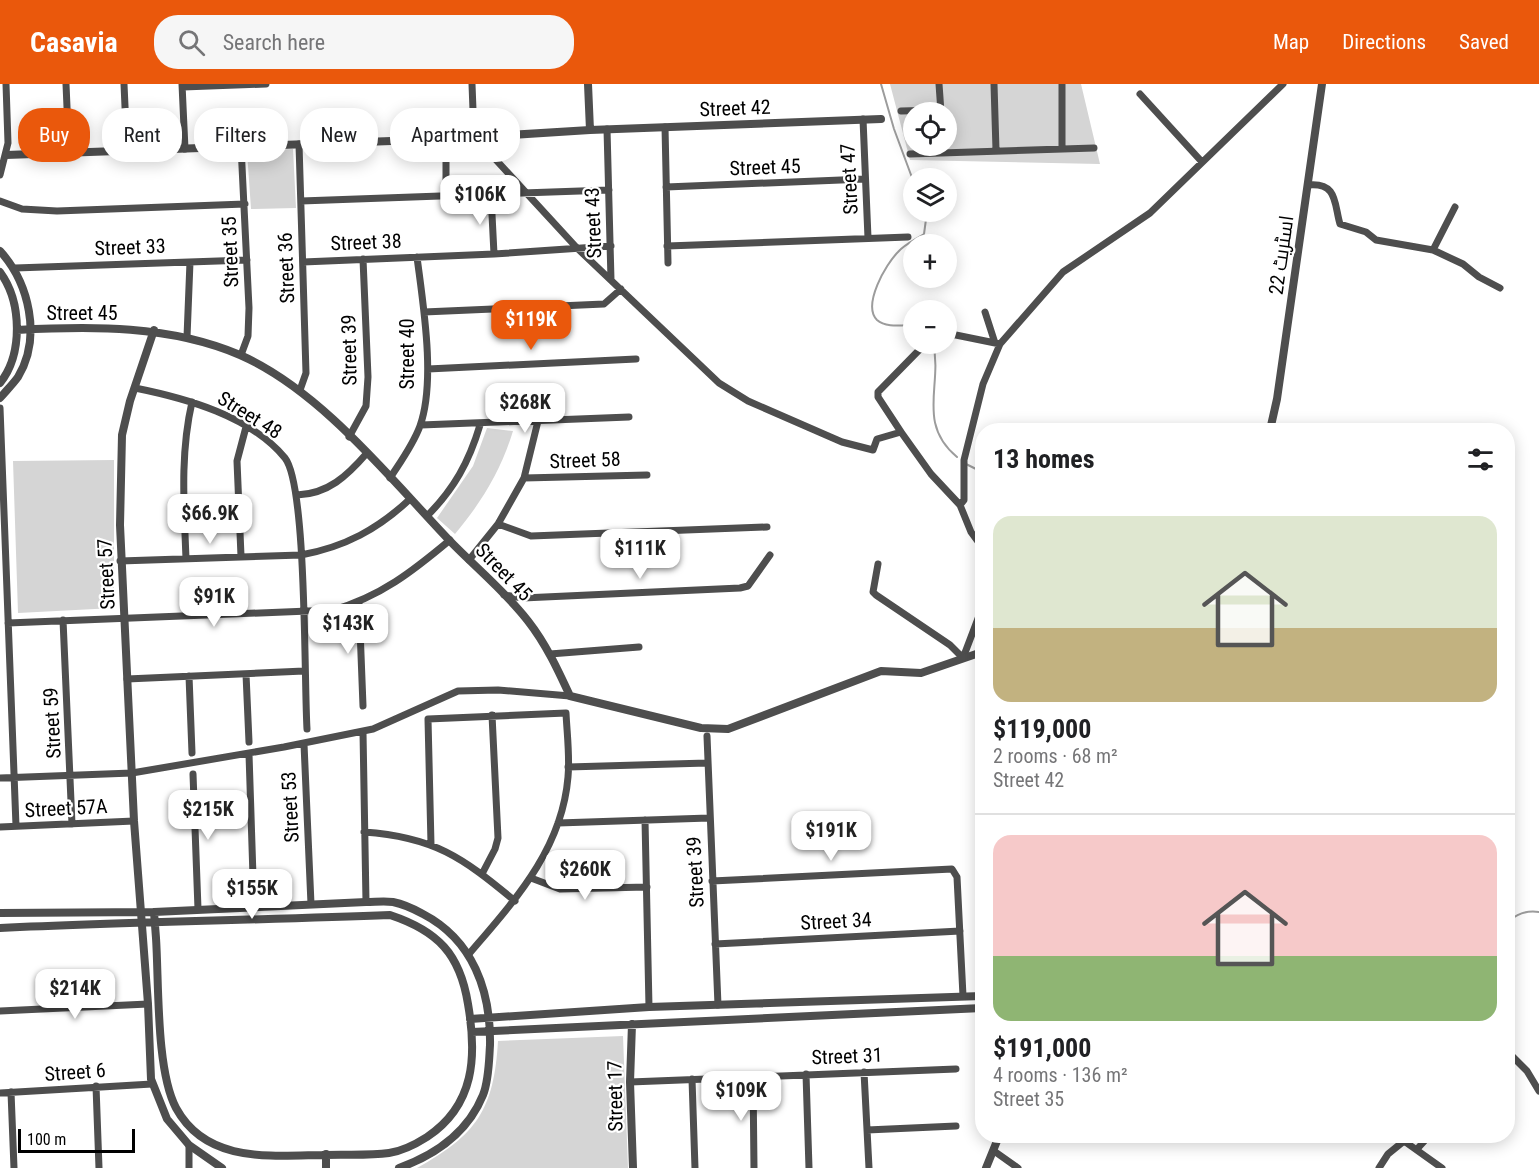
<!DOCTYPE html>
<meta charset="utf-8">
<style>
body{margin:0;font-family:"Roboto Condensed",Cairo,sans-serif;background:#f6f6f6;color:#202124;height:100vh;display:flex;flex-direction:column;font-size:22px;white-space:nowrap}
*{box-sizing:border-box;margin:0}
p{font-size:20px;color:#757577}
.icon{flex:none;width:33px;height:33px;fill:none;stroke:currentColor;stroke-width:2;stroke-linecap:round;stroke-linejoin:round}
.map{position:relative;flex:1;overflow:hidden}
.sheet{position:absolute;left:975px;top:339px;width:540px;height:720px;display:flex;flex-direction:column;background:#fff;border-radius:24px;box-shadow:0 3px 15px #0003}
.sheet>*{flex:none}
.hud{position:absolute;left:18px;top:24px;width:570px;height:54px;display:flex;gap:12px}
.fabs{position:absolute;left:903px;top:18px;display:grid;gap:12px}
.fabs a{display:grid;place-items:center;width:54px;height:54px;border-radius:50%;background:#fff;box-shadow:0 3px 15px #0003;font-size:30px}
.scale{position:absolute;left:18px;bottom:15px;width:117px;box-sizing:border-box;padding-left:6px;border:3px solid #000;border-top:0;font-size:16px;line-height:21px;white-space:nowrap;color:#000;-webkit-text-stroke:4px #fff;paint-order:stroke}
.price{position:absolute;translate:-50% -51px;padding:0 14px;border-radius:12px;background:#fff;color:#222;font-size:20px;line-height:39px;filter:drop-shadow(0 2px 3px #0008)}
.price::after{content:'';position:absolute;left:50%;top:36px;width:18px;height:14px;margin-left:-9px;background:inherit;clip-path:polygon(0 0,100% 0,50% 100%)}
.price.current{background:#ea580c;color:#fff}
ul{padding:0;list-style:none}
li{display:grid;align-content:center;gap:12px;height:318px;padding:0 18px}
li+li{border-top:2px solid #e0e0e0}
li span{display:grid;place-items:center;height:186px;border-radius:18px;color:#555}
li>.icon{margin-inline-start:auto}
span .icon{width:108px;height:108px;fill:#fffc;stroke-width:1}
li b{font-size:26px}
h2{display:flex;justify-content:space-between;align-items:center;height:72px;padding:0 18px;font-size:26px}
.pill{padding:0 21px;border-radius:24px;background:#fff;box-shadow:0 3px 15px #0003;font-size:21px;line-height:54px}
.pill.current{background:#ea580c;color:#fff}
header{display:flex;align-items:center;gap:36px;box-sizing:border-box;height:84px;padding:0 30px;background:#ea580c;color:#fff}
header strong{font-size:28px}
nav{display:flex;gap:33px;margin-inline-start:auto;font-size:21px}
.search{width:420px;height:54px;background:#f6f6f6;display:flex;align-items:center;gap:15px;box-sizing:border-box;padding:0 21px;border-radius:24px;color:#757577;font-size:22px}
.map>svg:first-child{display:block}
</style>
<header>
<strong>Casavia</strong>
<div class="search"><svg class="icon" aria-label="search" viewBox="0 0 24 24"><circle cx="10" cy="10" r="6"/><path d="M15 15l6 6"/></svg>Search here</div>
<nav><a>Map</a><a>Directions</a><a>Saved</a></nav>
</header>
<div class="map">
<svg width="1539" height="1084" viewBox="0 0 1539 1084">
<rect width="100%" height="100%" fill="#fff"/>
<!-- green -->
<path fill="#d5d5d5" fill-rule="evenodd" d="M890,0H1081L1100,80L910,76ZM914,28H946V62H914Z
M293,65L296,124L251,125L247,67Z
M487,344L513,347C501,387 481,419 455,450L437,434L473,382Z
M114,376V524L18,529L13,377Z
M623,952L628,1084H417C477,1051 494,1025 498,957Z"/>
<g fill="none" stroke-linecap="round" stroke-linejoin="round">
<!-- stream -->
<path stroke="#9c9c9c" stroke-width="2" d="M881,0L894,45L914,99
M914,241C902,241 886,244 877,236C862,221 886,180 898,168C905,160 915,156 924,150L927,128
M933,260C943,300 916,339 957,373
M966,380L982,388
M1508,839C1515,830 1527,826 1539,828"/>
<!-- minor -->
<path stroke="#4e4e4e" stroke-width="7" d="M66,0L69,69
M124,0L127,67
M182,0L185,65
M472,0L474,52L577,164L719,299L748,317L842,358L873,366L877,355L901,348L931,390L960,421L964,416V376L983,300L1000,260L1063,188L1150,129L1283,0
M939,0L941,28
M994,0L996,66
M1062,0V65
M183,3L266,0
M1140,10L1202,78
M901,27L941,26
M863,35L868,154
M665,43L668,179
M607,45L611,196
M446,55V113
M299,60L306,289L300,306
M910,70L1094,64
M0,91L8,59L6,0
M1308,101C1338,98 1334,120 1340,140L1366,148L1376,156L1433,166L1463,180L1479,193L1500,204
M666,103L865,95
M491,111L494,170
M0,117L22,125L57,127L245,120
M301,117L609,106
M667,162L908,153
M1433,166L1455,123
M303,178L494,170L611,162
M15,184L247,176
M424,228L604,220L621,205
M985,228L995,259
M946,249L1000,260
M187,253L190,178
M241,271L248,252L249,224L241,62
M428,285L636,275
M135,304C185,314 251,332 285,374C307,402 304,597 307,645
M0,324L16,742
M421,341L629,333
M901,348L878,313V308L925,260
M349,353L366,322L368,293L363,175
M390,394C401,377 413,361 420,342C436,297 423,220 417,173
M524,394L647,391
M297,411C328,410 347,392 367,369
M960,421L971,448L982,463
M427,432C454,405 469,378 480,341
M498,440L531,452L767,443
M241,472L237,377L246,343
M186,475C184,421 180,370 192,318
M469,476L498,440L524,394L538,337
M120,477L301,471C345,463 378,445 410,415
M878,480L873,508L876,511L950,561L963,574L982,524
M504,511L523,514L740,504L748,502L770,471
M359,519L363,622
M63,536L72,740
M8,539L333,526C380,513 413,487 450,456
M550,570L639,563
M246,590L249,658
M189,592L192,669
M127,595L304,587
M363,648L366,818
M707,652L718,921
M304,660L311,820
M249,670L254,823
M568,683L707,679
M193,690L198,825
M0,694L132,689L284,663L373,645L458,607L498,606L570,612
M645,736L649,923
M558,739L709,734
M0,743L134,737
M364,748C434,753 462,773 515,817
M431,760L428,635L566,629C567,650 570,672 568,693C562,766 514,817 469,870
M482,790L495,765L498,754L492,631
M531,794L560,805L647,803
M712,797L952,785L957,793L963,912
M715,860L960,847
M0,927L148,920
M1508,968L1527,987L1539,1007
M864,988L869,1084
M806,990L809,1084
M753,993L754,1084
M692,995L695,1084
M630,998L956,985
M96,1002L99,1084
M11,1008L14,1084
M0,1009L152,1000
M867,1046L956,1042
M1397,1052L1442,1084
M189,1061V1084
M1418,1064L1429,1052
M994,1067L1018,1084
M1379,1084L1388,1070L1404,1057"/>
<!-- tertiary -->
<path stroke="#4e4e4e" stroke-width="8" d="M590,46L881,35
M6,71L446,55L590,46L588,0
M0,167C29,199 42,253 18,293C13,300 6,307 0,314
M0,188C22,218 23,270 0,299
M17,246C92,242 170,241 240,271C320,306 389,393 449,456C475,483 505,507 528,537C546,560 558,586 570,612L701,644L728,645L881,587L921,589L982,568
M154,246L130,317L122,351L120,441L134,737L148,920L151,995L167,1035L189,1061L222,1084
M1270,346L1277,315L1322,0
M0,829L154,828L366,818C375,818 384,817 393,818C403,820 414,825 423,830C473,856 491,907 490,961C489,976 489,996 483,1011C468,1048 435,1071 399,1084
M0,844C130,838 260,836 390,831C438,847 460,870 468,920C477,972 475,1021 427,1053C416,1060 403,1067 389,1069C367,1072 344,1070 322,1071C269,1072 206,1079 176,1024C156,986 159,900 156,854L154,828
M470,935L649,923L982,912
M632,940L630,998L633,1084
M472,948L982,924
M326,1070V1084
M986,1084L999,1052"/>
</g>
<g text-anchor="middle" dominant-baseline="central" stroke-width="4.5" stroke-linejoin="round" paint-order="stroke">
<!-- street labels -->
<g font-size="20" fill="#000" stroke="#fff">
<text transform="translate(735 24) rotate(-2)">Street 42</text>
<text transform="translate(765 83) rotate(-2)">Street 45</text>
<text transform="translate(849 95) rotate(-93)">Street 47</text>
<text transform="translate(593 139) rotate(-92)">Street 43</text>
<text transform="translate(366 158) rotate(-2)">Street 38</text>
<text transform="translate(130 163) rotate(-2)">Street 33</text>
<text transform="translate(230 168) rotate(-92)">Street 35</text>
<text transform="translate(1281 171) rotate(-82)">اسٹریٹ 22</text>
<text transform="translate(286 184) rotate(-92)">Street 36</text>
<text x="82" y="229">Street 45</text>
<text transform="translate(349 266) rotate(-91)">Street 39</text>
<text transform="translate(407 270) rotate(-90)">Street 40</text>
<text transform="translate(250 331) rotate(32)">Street 48</text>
<text transform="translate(585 376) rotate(-2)">Street 58</text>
<text transform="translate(504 488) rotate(46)">Street 45</text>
<text transform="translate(106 490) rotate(-93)">Street 57</text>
<text transform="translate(52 639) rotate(-93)">Street 59</text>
<text transform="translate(290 723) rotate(-93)">Street 53</text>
<text transform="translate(66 724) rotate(-3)">Street 57A</text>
<text transform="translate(695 788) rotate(-93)">Street 39</text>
<text transform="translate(836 837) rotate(-3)">Street 34</text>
<text transform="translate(847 972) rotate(-2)">Street 31</text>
<text transform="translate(75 988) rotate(-4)">Street 6</text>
<text transform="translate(615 1012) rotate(-91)">Street 17</text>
</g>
</g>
</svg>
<div class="fabs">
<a><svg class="icon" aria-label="locate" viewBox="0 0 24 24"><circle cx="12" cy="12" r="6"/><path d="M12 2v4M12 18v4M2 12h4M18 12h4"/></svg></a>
<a><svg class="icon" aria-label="layers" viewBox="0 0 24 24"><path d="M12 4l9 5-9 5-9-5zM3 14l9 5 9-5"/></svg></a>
<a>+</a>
<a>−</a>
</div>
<div class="scale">100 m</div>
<b class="price" style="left:480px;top:142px">$106K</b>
<b class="price current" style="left:531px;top:267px">$119K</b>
<b class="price" style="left:525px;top:350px">$268K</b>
<b class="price" style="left:210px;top:461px">$66.9K</b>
<b class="price" style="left:640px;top:496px">$111K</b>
<b class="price" style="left:214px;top:544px">$91K</b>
<b class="price" style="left:348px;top:571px">$143K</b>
<b class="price" style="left:208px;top:757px">$215K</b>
<b class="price" style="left:831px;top:778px">$191K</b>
<b class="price" style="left:585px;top:817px">$260K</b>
<b class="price" style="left:252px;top:836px">$155K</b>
<b class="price" style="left:75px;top:936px">$214K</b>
<b class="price" style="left:741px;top:1038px">$109K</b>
<div class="hud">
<a class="pill current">Buy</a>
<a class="pill">Rent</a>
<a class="pill">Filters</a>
<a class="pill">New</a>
<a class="pill">Apartment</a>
</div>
<section class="sheet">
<h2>13 homes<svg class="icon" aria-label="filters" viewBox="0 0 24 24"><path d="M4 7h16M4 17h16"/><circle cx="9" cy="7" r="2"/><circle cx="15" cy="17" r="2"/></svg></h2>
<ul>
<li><span style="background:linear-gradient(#dfe7d0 60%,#c2b280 0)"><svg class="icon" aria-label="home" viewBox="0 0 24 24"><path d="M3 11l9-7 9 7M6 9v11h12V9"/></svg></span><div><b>$119,000</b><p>2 rooms · 68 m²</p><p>Street 42</p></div></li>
<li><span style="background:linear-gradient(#f6c9c9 65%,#8fb573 0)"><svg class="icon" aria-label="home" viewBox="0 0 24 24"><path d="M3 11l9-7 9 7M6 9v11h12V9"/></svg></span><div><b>$191,000</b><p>4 rooms · 136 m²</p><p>Street 35</p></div></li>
</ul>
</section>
</div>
